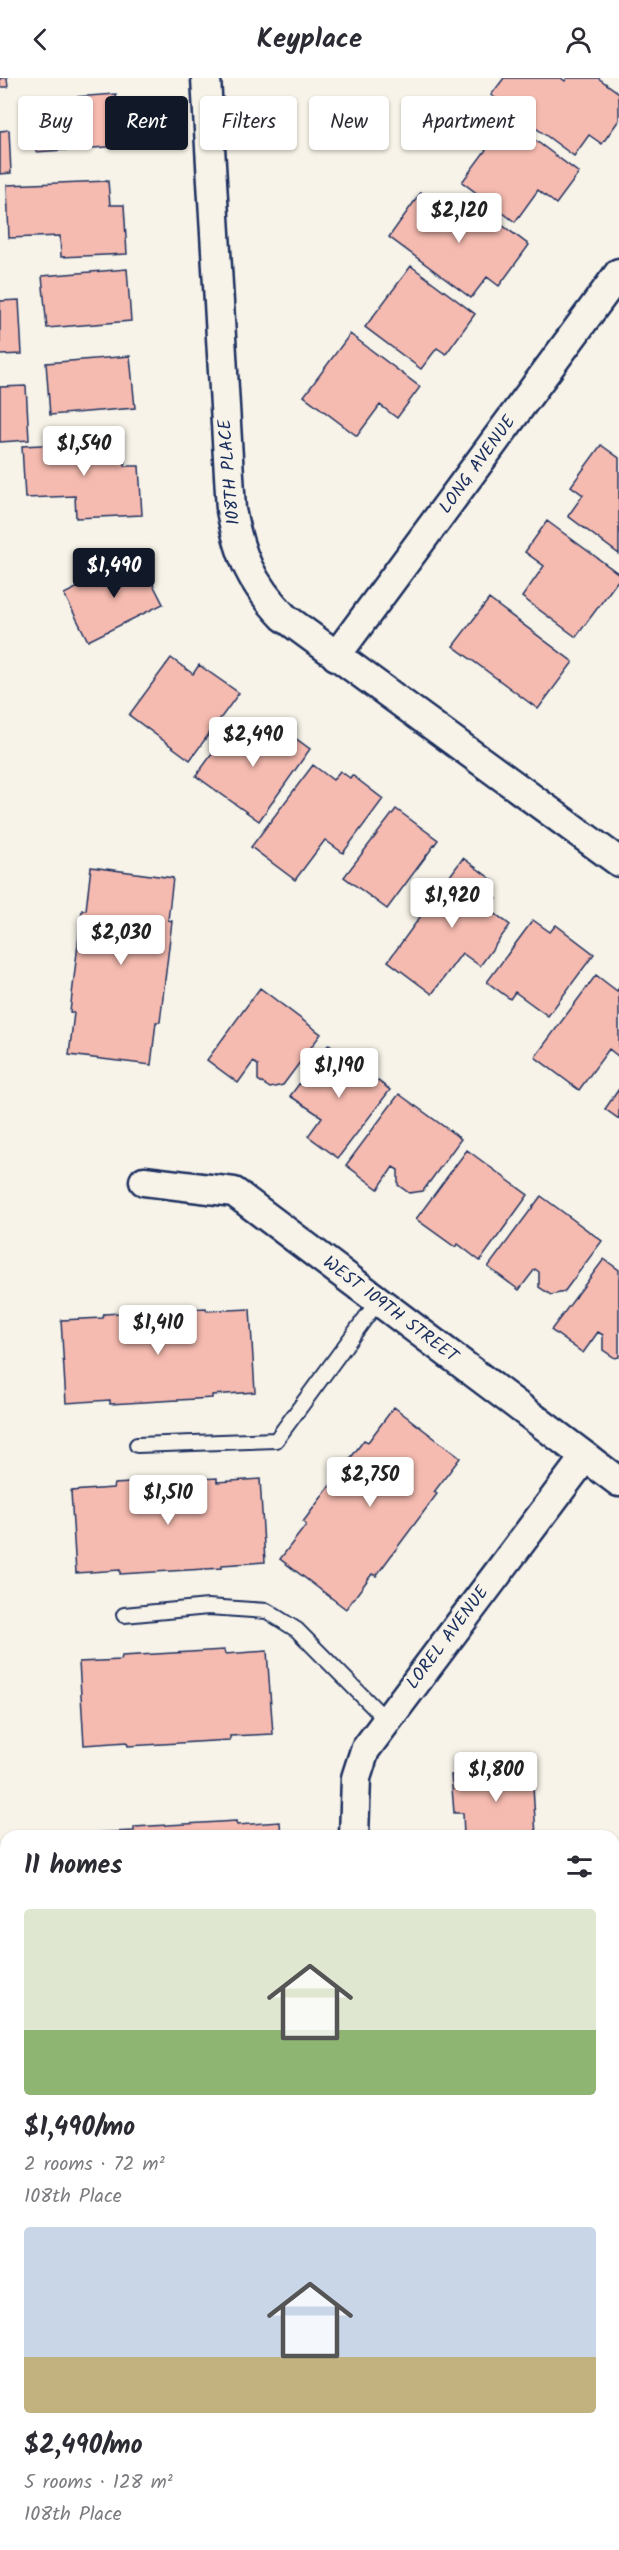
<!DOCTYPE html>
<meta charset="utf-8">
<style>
body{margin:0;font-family:Kalam,sans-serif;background:#f2f2f3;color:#2b2b33;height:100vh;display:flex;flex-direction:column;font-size:22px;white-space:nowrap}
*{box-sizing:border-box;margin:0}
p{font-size:20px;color:#7c7c81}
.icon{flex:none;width:33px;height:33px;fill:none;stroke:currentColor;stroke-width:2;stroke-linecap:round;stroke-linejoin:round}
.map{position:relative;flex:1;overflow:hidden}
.details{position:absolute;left:0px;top:1752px;width:620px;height:720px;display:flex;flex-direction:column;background:#fff;border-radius:18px 18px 0 0;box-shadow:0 2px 4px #0004}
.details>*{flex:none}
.hud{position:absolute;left:18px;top:18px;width:584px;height:54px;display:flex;gap:12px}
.price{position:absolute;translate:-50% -51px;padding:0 14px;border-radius:6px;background:#fff;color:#222;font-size:20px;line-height:39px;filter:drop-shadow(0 2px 3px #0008)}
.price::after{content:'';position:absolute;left:50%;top:36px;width:18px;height:14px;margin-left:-9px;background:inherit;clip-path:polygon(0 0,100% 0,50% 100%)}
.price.active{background:#111827;color:#fff}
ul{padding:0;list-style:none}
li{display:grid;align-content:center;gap:12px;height:318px;padding:0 24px}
li span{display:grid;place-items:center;height:186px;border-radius:6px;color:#555}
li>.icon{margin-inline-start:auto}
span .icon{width:108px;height:108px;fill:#fffc;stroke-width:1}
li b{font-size:26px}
h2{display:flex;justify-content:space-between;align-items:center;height:72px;padding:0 24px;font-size:26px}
.chip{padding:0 21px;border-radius:6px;background:#fff;box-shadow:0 2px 4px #0004;font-size:21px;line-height:54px}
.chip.active{background:#111827;color:#fff}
header{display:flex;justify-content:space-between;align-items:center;height:78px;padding:0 24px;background:#fff;font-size:27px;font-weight:600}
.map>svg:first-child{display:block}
</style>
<header><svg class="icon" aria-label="back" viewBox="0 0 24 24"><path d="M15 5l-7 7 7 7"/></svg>Keyplace<svg class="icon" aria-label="person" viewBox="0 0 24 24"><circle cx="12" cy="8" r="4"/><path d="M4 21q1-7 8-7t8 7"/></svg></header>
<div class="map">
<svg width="619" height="2472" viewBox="0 0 619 2472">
<rect width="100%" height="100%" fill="#f7f3e8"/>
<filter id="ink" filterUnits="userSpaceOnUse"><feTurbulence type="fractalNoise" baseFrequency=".0167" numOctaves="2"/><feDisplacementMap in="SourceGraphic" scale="12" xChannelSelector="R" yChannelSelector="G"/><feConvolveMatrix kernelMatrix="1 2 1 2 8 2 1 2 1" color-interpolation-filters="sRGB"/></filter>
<g filter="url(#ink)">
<!-- building -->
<path fill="#f6bbb0" stroke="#1b2f5e" stroke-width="1.5" d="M0,0H7L8,9H0Z
M504,0H561L565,3L567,0H598L619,15V42L602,66L589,57L574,78L491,17Z
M116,16L121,68L36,74L32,22Z
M508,42L579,95L556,126L538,112L515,144L462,104Z
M9,52L11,95L0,96V53Z
M108,103L110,127H124L127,176L61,179L60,158L9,160L7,107Z
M421,114L462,145L475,127L529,167L499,208L487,199L471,220L389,159Z
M411,188L475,236L446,276L437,270L421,291L365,249Z
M127,191L131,243L47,250L42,198Z
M19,222L22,276L0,277V223Z
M350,256L420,309L397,340L380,327L357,358L304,318Z
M130,278L135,330L50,337L46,285Z
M26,308L29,362L0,364V309Z
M123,363L125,388H139L142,437L76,440L75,418L25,420L22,368Z
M601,367L619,380V476L568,438L583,417L571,408Z
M547,443L619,496V501L576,559L522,519L544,488L525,474Z
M139,479L163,526L88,563L64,516Z
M489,521L573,584L538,631L453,568Z
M171,580L193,596L199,587L239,615L190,682L129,637Z
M236,643L267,666L280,649L310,671L259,743L196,698Z
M313,687L333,702L340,693L350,700L352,697L383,721L343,775L325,762L295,802L251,769Z
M396,731L438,762L387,831L344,799Z
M463,780L495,804L488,814L497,821L489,831L510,847L480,888L462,875L432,916L388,883Z
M91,789L173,800L168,842L172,843L160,944H156L151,987L69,977L74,935L70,934L82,832H86Z
M533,842L550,854L556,847L594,876L548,938L515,914L510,921L487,904Z
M596,897L617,913L619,910V979L609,971L579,1012L535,979Z
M260,910L321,956L283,1007L270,1010L258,1002V987L253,984L238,1005L207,982Z
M329,966L390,1012L338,1080L308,1058L322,1039L290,1018Z
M619,1011V1041L605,1031Z
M399,1016L461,1061L423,1113L409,1115L398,1107V1092L393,1089L378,1111L346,1087Z
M467,1072L528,1117L480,1183L458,1166L455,1169L416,1141Z
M541,1118L602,1163L564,1214L551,1217L539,1209V1194L535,1191L519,1212L488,1189Z
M604,1181L619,1192V1279L615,1280L603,1272V1257L598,1254L583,1275L551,1252Z
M206,1230L207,1233L250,1231L255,1314L212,1317V1320L110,1326V1322L66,1325L61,1242L103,1240L104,1236Z
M394,1329L460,1380L434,1414L437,1416L376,1498L372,1496L346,1531L280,1481L306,1447L303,1444L364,1362L368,1364Z
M217,1400V1404L260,1401L265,1484L222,1487V1490L120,1496V1492L76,1495L71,1413L113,1410L114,1406Z
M224,1572L225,1576L267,1573L273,1656L230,1658V1662L128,1668L127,1664L84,1667L79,1584L121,1582L122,1578Z
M532,1692L536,1758H464L463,1735H454L451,1697Z
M236,1743L237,1747L280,1744L281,1758H91V1755L134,1753V1749Z
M619,2333V2406L615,2402L619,2398L614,2392V2339Z
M220,2466H351L345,2472H219Z"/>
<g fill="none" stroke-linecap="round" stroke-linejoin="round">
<defs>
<path id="service" d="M137,1367L276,1362L378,1223
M124,1537L208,1529L267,1533L297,1552L386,1642"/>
<path id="minor" d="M206,0L231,432C240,478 251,505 284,539L619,784
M336,578L619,195
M144,1103L234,1114L619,1404
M354,1758L356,1700L365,1672L585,1379
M521,2466L527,2472"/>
</defs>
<!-- service casing -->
<use href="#service" stroke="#1b2f5e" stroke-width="18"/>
<!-- minor casing -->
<use href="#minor" stroke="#1b2f5e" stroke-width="33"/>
<!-- service -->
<use href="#service" stroke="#f7f3e8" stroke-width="14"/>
<!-- minor -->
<use href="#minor" stroke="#f7f3e8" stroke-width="28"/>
<!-- rail -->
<path stroke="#1b2f5e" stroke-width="4.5" d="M0,2341L6,2450
M7,2466V2472"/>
</g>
</g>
<g text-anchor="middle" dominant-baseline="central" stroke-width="5" stroke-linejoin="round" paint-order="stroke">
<!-- street labels -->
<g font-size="18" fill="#1b2f5e" stroke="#f7f3e8">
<text transform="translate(478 387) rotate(-54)">LONG AVENUE</text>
<text transform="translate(230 394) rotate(-95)">108TH PLACE</text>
<text transform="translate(390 1232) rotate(37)">WEST 109TH STREET</text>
<text transform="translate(448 1560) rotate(-53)">LOREL AVENUE</text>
</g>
</g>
</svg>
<b class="price" style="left:459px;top:166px">$2,120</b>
<b class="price" style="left:84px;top:399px">$1,540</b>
<b class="price active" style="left:114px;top:521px">$1,490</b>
<b class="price" style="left:253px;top:690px">$2,490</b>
<b class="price" style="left:452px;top:851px">$1,920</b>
<b class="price" style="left:121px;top:888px">$2,030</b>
<b class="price" style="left:339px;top:1021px">$1,190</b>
<b class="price" style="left:158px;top:1278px">$1,410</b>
<b class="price" style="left:370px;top:1430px">$2,750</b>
<b class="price" style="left:168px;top:1448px">$1,510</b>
<b class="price" style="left:496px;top:1725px">$1,800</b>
<div class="hud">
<a class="chip">Buy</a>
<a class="chip active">Rent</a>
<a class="chip">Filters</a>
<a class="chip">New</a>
<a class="chip">Apartment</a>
</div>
<section class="details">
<h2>11 homes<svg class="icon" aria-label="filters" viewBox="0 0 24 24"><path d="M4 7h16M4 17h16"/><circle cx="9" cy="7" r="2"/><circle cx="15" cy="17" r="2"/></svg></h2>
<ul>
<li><span style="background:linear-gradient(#dfe7d0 65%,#8fb573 0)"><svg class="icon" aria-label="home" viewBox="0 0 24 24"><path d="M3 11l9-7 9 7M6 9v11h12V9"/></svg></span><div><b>$1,490/mo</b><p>2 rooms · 72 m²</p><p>108th Place</p></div></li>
<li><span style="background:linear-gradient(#c9d6e8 70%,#c2b280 0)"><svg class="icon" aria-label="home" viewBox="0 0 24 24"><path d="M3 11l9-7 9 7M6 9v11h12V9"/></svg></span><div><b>$2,490/mo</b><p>5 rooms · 128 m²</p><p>108th Place</p></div></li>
</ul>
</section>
</div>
